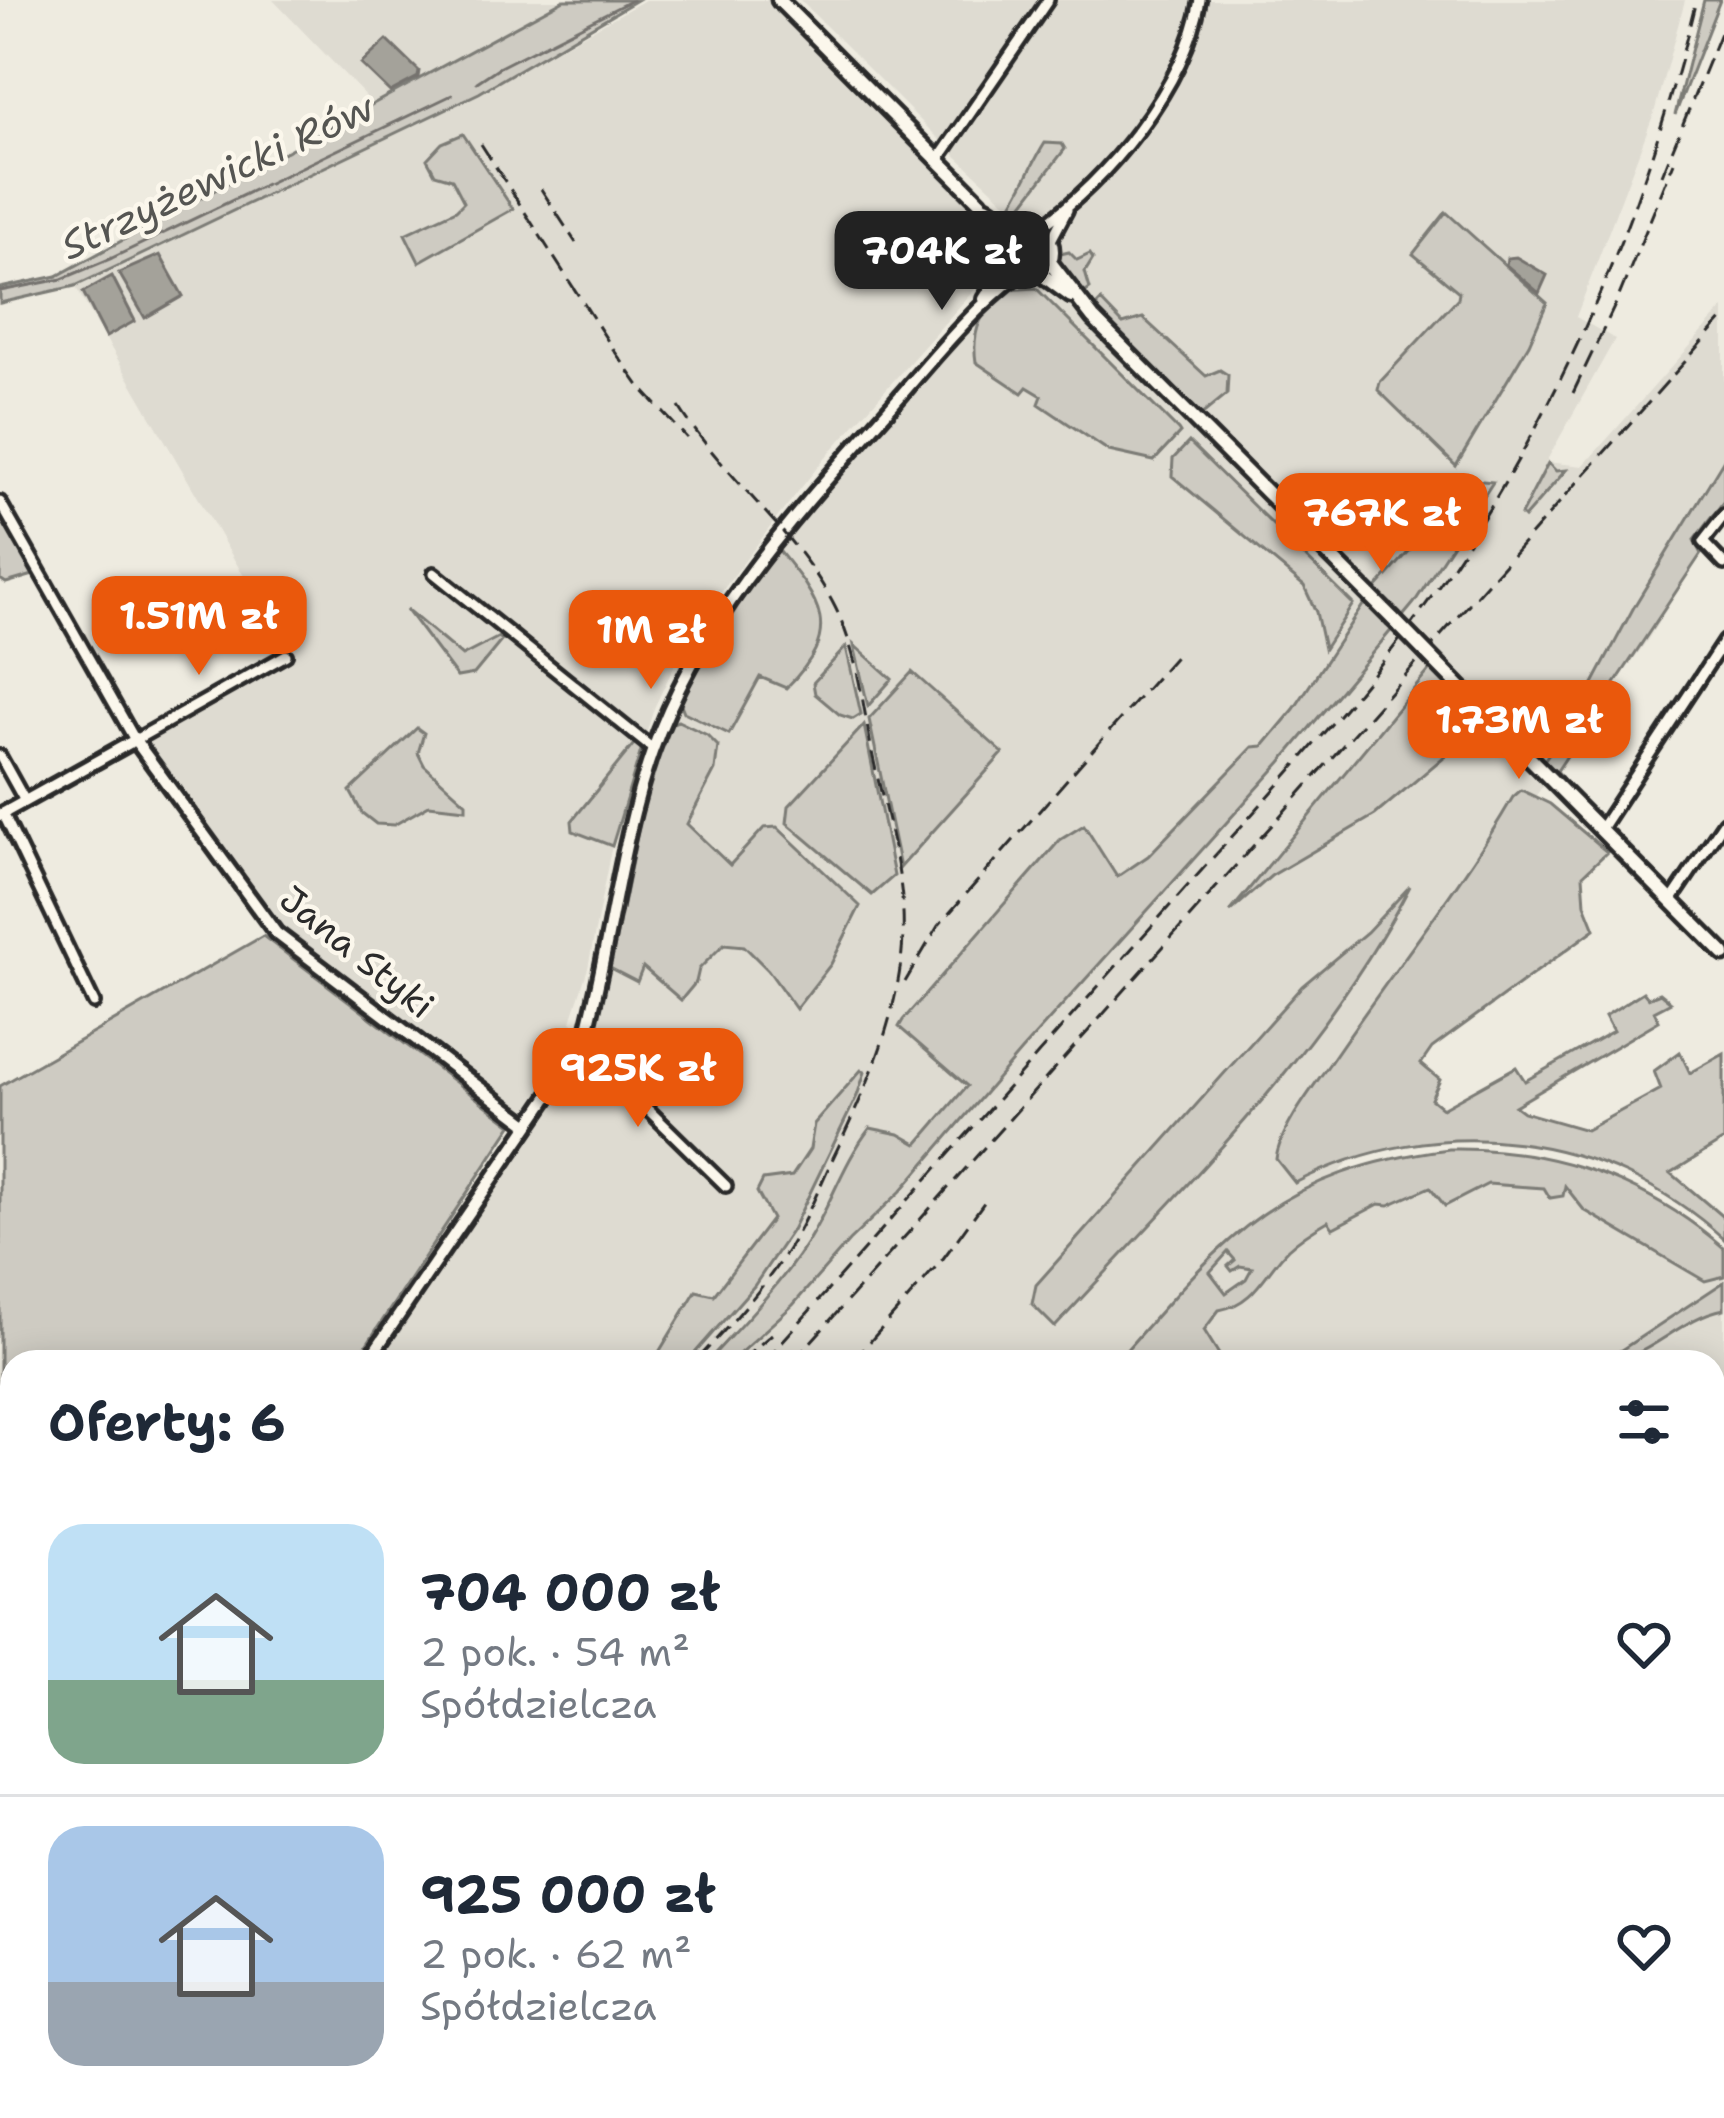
<!DOCTYPE html>
<html lang="pl">
<meta charset="utf-8">
<style>
body{margin:0;font-family:"Shantell Sans",sans-serif;background:#f2f2f3;color:#1f2937;height:100vh;display:flex;flex-direction:column;font-size:45px;white-space:nowrap}
*{box-sizing:border-box;margin:0}
p{font-size:39px;color:#747a83}
.icon{flex:none;width:66px;height:66px;fill:none;stroke:currentColor;stroke-width:2;stroke-linecap:round;stroke-linejoin:round}
.map{position:relative;flex:1;overflow:hidden}
.side{position:absolute;left:0px;top:1350px;width:1725px;height:768px;display:flex;flex-direction:column;background:#fff;border-radius:36px 36px 0 0;box-shadow:0 6px 30px #0003}
.side>*{flex:none}
.price{position:absolute;translate:-50% -102px;padding:0 27px;border-radius:24px;background:#ea580c;color:#fff;font-size:39px;line-height:78px;filter:drop-shadow(0 3px 6px #0008)}
.price::after{content:'';position:absolute;left:50%;top:72px;width:36px;height:27px;margin-left:-18px;background:inherit;clip-path:polygon(0 0,100% 0,50% 100%)}
.price.on{background:#222;color:#fff}
ul{padding:0;list-style:none}
li{display:flex;align-items:center;gap:36px;height:300px;padding:0 48px}
li+li{border-top:3px solid #e0e1e3}
li span{display:grid;place-items:center;flex:none;width:336px;height:240px;border-radius:36px;color:#555}
li>.icon{margin-inline-start:auto}
span .icon{width:144px;height:144px;fill:#fffc;stroke-width:1}
li b{font-size:51px}
h2{display:flex;justify-content:space-between;align-items:center;height:144px;padding:0 48px;font-size:51px}
.map>svg:first-child{display:block}
</style>
<div class="map">
<svg width="1724" height="2118" viewBox="0 0 1724 2118">
<rect width="100%" height="100%" fill="#eeebe0"/>
<filter id="ink" filterUnits="userSpaceOnUse"><feTurbulence type="fractalNoise" baseFrequency=".00833" numOctaves="2"/><feDisplacementMap in="SourceGraphic" scale="24" xChannelSelector="R" yChannelSelector="G"/><feConvolveMatrix kernelMatrix="1 2 1 2 8 2 1 2 1" color-interpolation-filters="sRGB"/></filter>
<g filter="url(#ink)">
<!-- built -->
<path fill="#dedbd1" fill-rule="evenodd" d="M273,0H564L375,106Z
M645,0H771L980,202L1003,234V251L990,272L824,459L774,522L705,614L676,662L654,708L610,854L588,968L571,1021L585,1033L664,832L677,815L644,780L668,710L745,578L981,305L1020,273L1038,272L1056,286L1048,239L1037,230L1002,222L1010,206L952,152L1056,0H1685L1654,113L1576,317L1615,339L1546,462L1583,466L1724,308V501L1694,540L1701,554L1648,639L1331,1082L1380,1120L1329,1187L1506,1158L1724,1263V1715L1713,1744V1362H367L528,1125L291,946L135,740L288,652L75,286L479,93ZM1470,490L1365,616L1353,615L1458,496Z
M800,0H1045L945,145Z
M12,1876V2106H721L703,2118H506L501,2114L497,2118H0V1890Z
M1558,2106H1649L1647,2118H1552Z"/>
<!-- green -->
<path fill="#cecbc2" stroke="#7c7b76" stroke-width="3" fill-rule="evenodd" d="M564,0H637L479,93L141,255L75,286L0,303V288L57,276Z
M1704,0H1720L1675,115Z
M463,134L513,209L419,262L405,234L456,210L464,202L452,179L435,174L427,159L442,143Z
M1045,143L1062,144L1065,149L1019,209L1008,210C1023,188 1031,165 1045,143Z
M1446,212L1547,303L1529,344L1456,466L1378,390L1380,382L1458,298L1459,292L1413,254Z
M1069,252L1077,260L1090,254L1093,259L1085,272L1090,289L1083,294L1052,262V256Z
M1036,288L1178,430L1180,433L1154,461L1109,451L1039,404L1042,396L1027,387L1022,393L976,362C971,329 982,312 1004,290Z
M1101,301L1123,324L1143,318L1206,376L1220,370L1228,375L1227,394L1200,416L1095,307Z
M1189,442L1353,604L1324,649L1316,612L1304,586L1172,476L1173,459Z
M1724,459V501L1694,540L1701,554L1557,771L1567,784L1561,791L1539,768L1581,706L1635,605Z
M1548,463L1556,471L1566,470L1524,518L1521,515Z
M1472,480L1493,482L1414,603L1281,762L1021,1051L901,1191L849,1241L793,1305L730,1362H707C745,1320 788,1278 815,1229C834,1195 846,1159 870,1128L899,1134L917,1144L967,1086L899,1027L903,1020L1060,840L1084,825L1117,877L1148,856L1253,747L1263,746L1294,709L1365,602L1392,620L1373,592L1458,496L1470,490Z
M0,502L40,573L6,583L0,579Z
M772,542C818,599 847,628 786,688L760,677L729,734L684,712L680,702L708,634Z
M406,609L462,656L499,637L502,640L474,674L457,677Z
M854,645L892,679L868,706Z
M846,647L861,714L853,719L840,715L815,694L813,683Z
M1437,661L1490,718L1375,815L1271,876L1230,912Z
M912,672L1003,753L900,868L869,719Z
M678,721L707,735L718,746L715,770L687,824L730,865L764,828L777,827L860,906L831,964L796,1009L768,970L744,946L724,944L699,969L696,982L681,1000L643,967L637,982L610,968L647,787L669,725Z
M864,725L894,876L872,895L787,823L789,806Z
M417,728L424,733L418,753L424,765L466,803V809L429,805L394,825L376,824L362,813L350,791Z
M637,740L643,744L612,846L573,831L572,821Z
M1521,790L1550,804L1607,852L1583,875L1585,904L1595,929L1432,1048L1421,1064L1440,1080L1431,1099L1442,1108L1516,1067L1525,1081L1613,1031L1605,1016L1643,992L1648,998L1660,993L1671,1002L1654,1011L1659,1021L1515,1106L1523,1112L1586,1130L1661,1089L1654,1071L1680,1052L1690,1073L1724,1054V1140L1671,1173L1724,1218V1239C1605,1130 1437,1110 1295,1183L1276,1159C1280,1129 1312,1089 1330,1063C1390,974 1459,890 1513,797Z
M1410,886C1323,1054 1182,1188 1055,1327L1032,1304L1036,1285L1302,986L1367,932Z
M263,936L512,1125L355,1362H12V1592L0,1567V1086Z
M861,1070L865,1072L857,1096L792,1230L754,1286L687,1362H653L696,1291L714,1295L772,1219L757,1192L763,1180L792,1176L810,1149L814,1124Z
M1449,1149C1553,1147 1645,1180 1724,1248V1276L1705,1281L1584,1210L1565,1186L1563,1196L1550,1198L1544,1188L1488,1184L1445,1206L1430,1187L1389,1205L1379,1204L1333,1228L1328,1221C1314,1229 1300,1238 1288,1249C1265,1272 1255,1304 1219,1310L1204,1330L1220,1356L1212,1362H1116C1223,1239 1277,1171 1449,1149ZM1228,1252L1235,1260L1228,1266L1232,1271L1240,1266L1252,1268L1246,1279L1226,1293L1210,1272Z
M1724,1282V1309C1678,1318 1646,1362 1603,1362Z
M1724,1783V1837L1713,1835V1785Z
M1724,1919V1994L1713,2057V1983Z
M285,2106H354L350,2118H282Z
M721,2106H791L768,2118H703Z
M836,2106H915L872,2118H809Z
M1467,2106H1558L1552,2118H1459Z"/>
<!-- water -->
<path fill="#a4a29a" stroke="#74726e" stroke-width="3" d="M387,40L419,71L418,77L390,92L361,64Z
M160,255L183,296L145,318L119,273Z
M1516,257L1547,275L1539,293L1506,265L1507,258Z
M112,276L135,321L106,337L83,292Z"/>
<g fill="none" stroke-linecap="round" stroke-linejoin="round">
<!-- stream -->
<path stroke="#74726e" stroke-width="3" d="M477,82L498,68L632,0
M0,291L62,279L112,258L452,95"/>
<defs>
<path id="minor" d="M938,160L1048,0
M1037,230C1107,180 1185,88 1200,0
M1050,242L1067,210
M0,502L135,740L286,655
M1724,515L1703,542L1724,564
M434,573L653,749
M0,756L25,801
M3,813L94,1003
M1600,830L1724,641
M1671,901L1724,822
M581,1044L726,1186
M0,1575L12,1602
M0,1751L12,1790
M965,2106L969,2118
M1043,2106L1046,2118
M1128,2106L1131,2118
M1513,2106L1529,2118
M495,2108L505,2118
M481,2118L491,2106
M1280,2118L1292,2106
M1377,2118L1389,2106
M1459,2118L1467,2106
M1552,2118L1558,2106"/>
<path id="tertiary" d="M984,299L1008,261
M0,815L135,740L276,933L529,1125
M367,1362L574,1059L586,1035C611,941 620,843 652,752C700,617 795,515 888,410C930,362 970,311 1020,273
M0,1890L12,1876
M790,2118L813,2106"/>
<path id="secondary" d="M779,0L980,202L1008,242
M986,207L1019,230
M1006 251a23 23 0 1 1 46 0a23 23 0 1 1-46 0Z
M1049,261L1093,318L1393,619
M1038,272L1071,296
M1487,715L1724,954
M1713,1776L1724,1773
M1713,1844L1724,1846
M1713,1925L1724,1861
M1662,2118L1664,2106
M1679,2118L1681,2106"/>
</defs>
<!-- minor casing -->
<use href="#minor" stroke="#2b2b2b" stroke-width="18"/>
<!-- tertiary casing -->
<use href="#tertiary" stroke="#2b2b2b" stroke-width="20"/>
<!-- secondary casing -->
<use href="#secondary" stroke="#2b2b2b" stroke-width="21"/>
<!-- minor -->
<use href="#minor" stroke="#fbf7ec" stroke-width="9"/>
<!-- tertiary -->
<use href="#tertiary" stroke="#fbf7ec" stroke-width="10"/>
<!-- secondary -->
<use href="#secondary" stroke="#fbf7ec" stroke-width="12"/>
<!-- rail -->
<path stroke="#2b2b2b" stroke-width="3" stroke-dasharray="18 9" stroke-linecap="butt" d="M481,144L613,349L640,387L687,438
M1662,175L1724,23
M541,189L576,243
M1573,393L1617,301L1674,162
M679,407C725,479 796,531 835,607C858,653 863,707 873,757C885,814 906,877 903,936C900,1015 866,1090 832,1160C817,1193 803,1227 783,1257C758,1295 726,1329 695,1362
M905,982L938,926L1180,651
M740,1362L772,1334
M764,1362C901,1208 1038,1054 1175,900C1284,778 1397,660 1483,519C1582,360 1652,183 1696,0
M793,1362L1724,318
M852,1362L942,1260L985,1201
M0,2111L12,2098
M100,2118L111,2106
M129,2118L139,2106
M178,2118L189,2106"/>
<defs>
<path id="secondary-bridge" d="M1393,619L1487,715"/>
</defs>
<!-- secondary-bridge casing -->
<use href="#secondary-bridge" stroke="#2b2b2b" stroke-width="21" stroke-linecap="butt"/>
<!-- secondary-bridge -->
<use href="#secondary-bridge" stroke="#fbf7ec" stroke-width="12"/>
</g>
</g>
<g text-anchor="middle" dominant-baseline="central" stroke-width="9" stroke-linejoin="round" paint-order="stroke">
<!-- street labels -->
<g font-size="36" fill="#2b2b2b" stroke="#fbf7ec">
<text transform="translate(357 952) rotate(39)">Jana Styki</text>
</g>
<!-- water labels -->
<g font-size="39" font-style="italic" fill="#555552" stroke="#fbf7ec">
<text transform="translate(217 176) rotate(-25)">Strzyżewicki Rów</text>
</g>
</g>
</svg>
<b class="price on" style="left:942px;top:313px">704K zł</b>
<b class="price" style="left:1382px;top:575px">767K zł</b>
<b class="price" style="left:199px;top:678px">1.51M zł</b>
<b class="price" style="left:651px;top:692px">1M zł</b>
<b class="price" style="left:1519px;top:782px">1.73M zł</b>
<b class="price" style="left:638px;top:1130px">925K zł</b>
<section class="side">
<h2>Oferty: 6<svg class="icon" aria-label="filters" viewBox="0 0 24 24"><path d="M4 7h16M4 17h16"/><circle cx="9" cy="7" r="2"/><circle cx="15" cy="17" r="2"/></svg></h2>
<ul>
<li><span style="background:linear-gradient(#bfe0f5 65%,#7fa58c 0)"><svg class="icon" aria-label="home" viewBox="0 0 24 24"><path d="M3 11l9-7 9 7M6 9v11h12V9"/></svg></span><div><b>704 000 zł</b><p>2 pok. · 54 m²</p><p>Spółdzielcza</p></div><svg class="icon" aria-label="heart" viewBox="0 0 24 24"><path d="M12 20l-8-8c-3-5 5-10 8-4 3-6 11-1 8 4z"/></svg></li>
<li><span style="background:linear-gradient(#a9c7e8 65%,#9aa5b1 0)"><svg class="icon" aria-label="home" viewBox="0 0 24 24"><path d="M3 11l9-7 9 7M6 9v11h12V9"/></svg></span><div><b>925 000 zł</b><p>2 pok. · 62 m²</p><p>Spółdzielcza</p></div><svg class="icon" aria-label="heart" viewBox="0 0 24 24"><path d="M12 20l-8-8c-3-5 5-10 8-4 3-6 11-1 8 4z"/></svg></li>
</ul>
</section>
</div>
